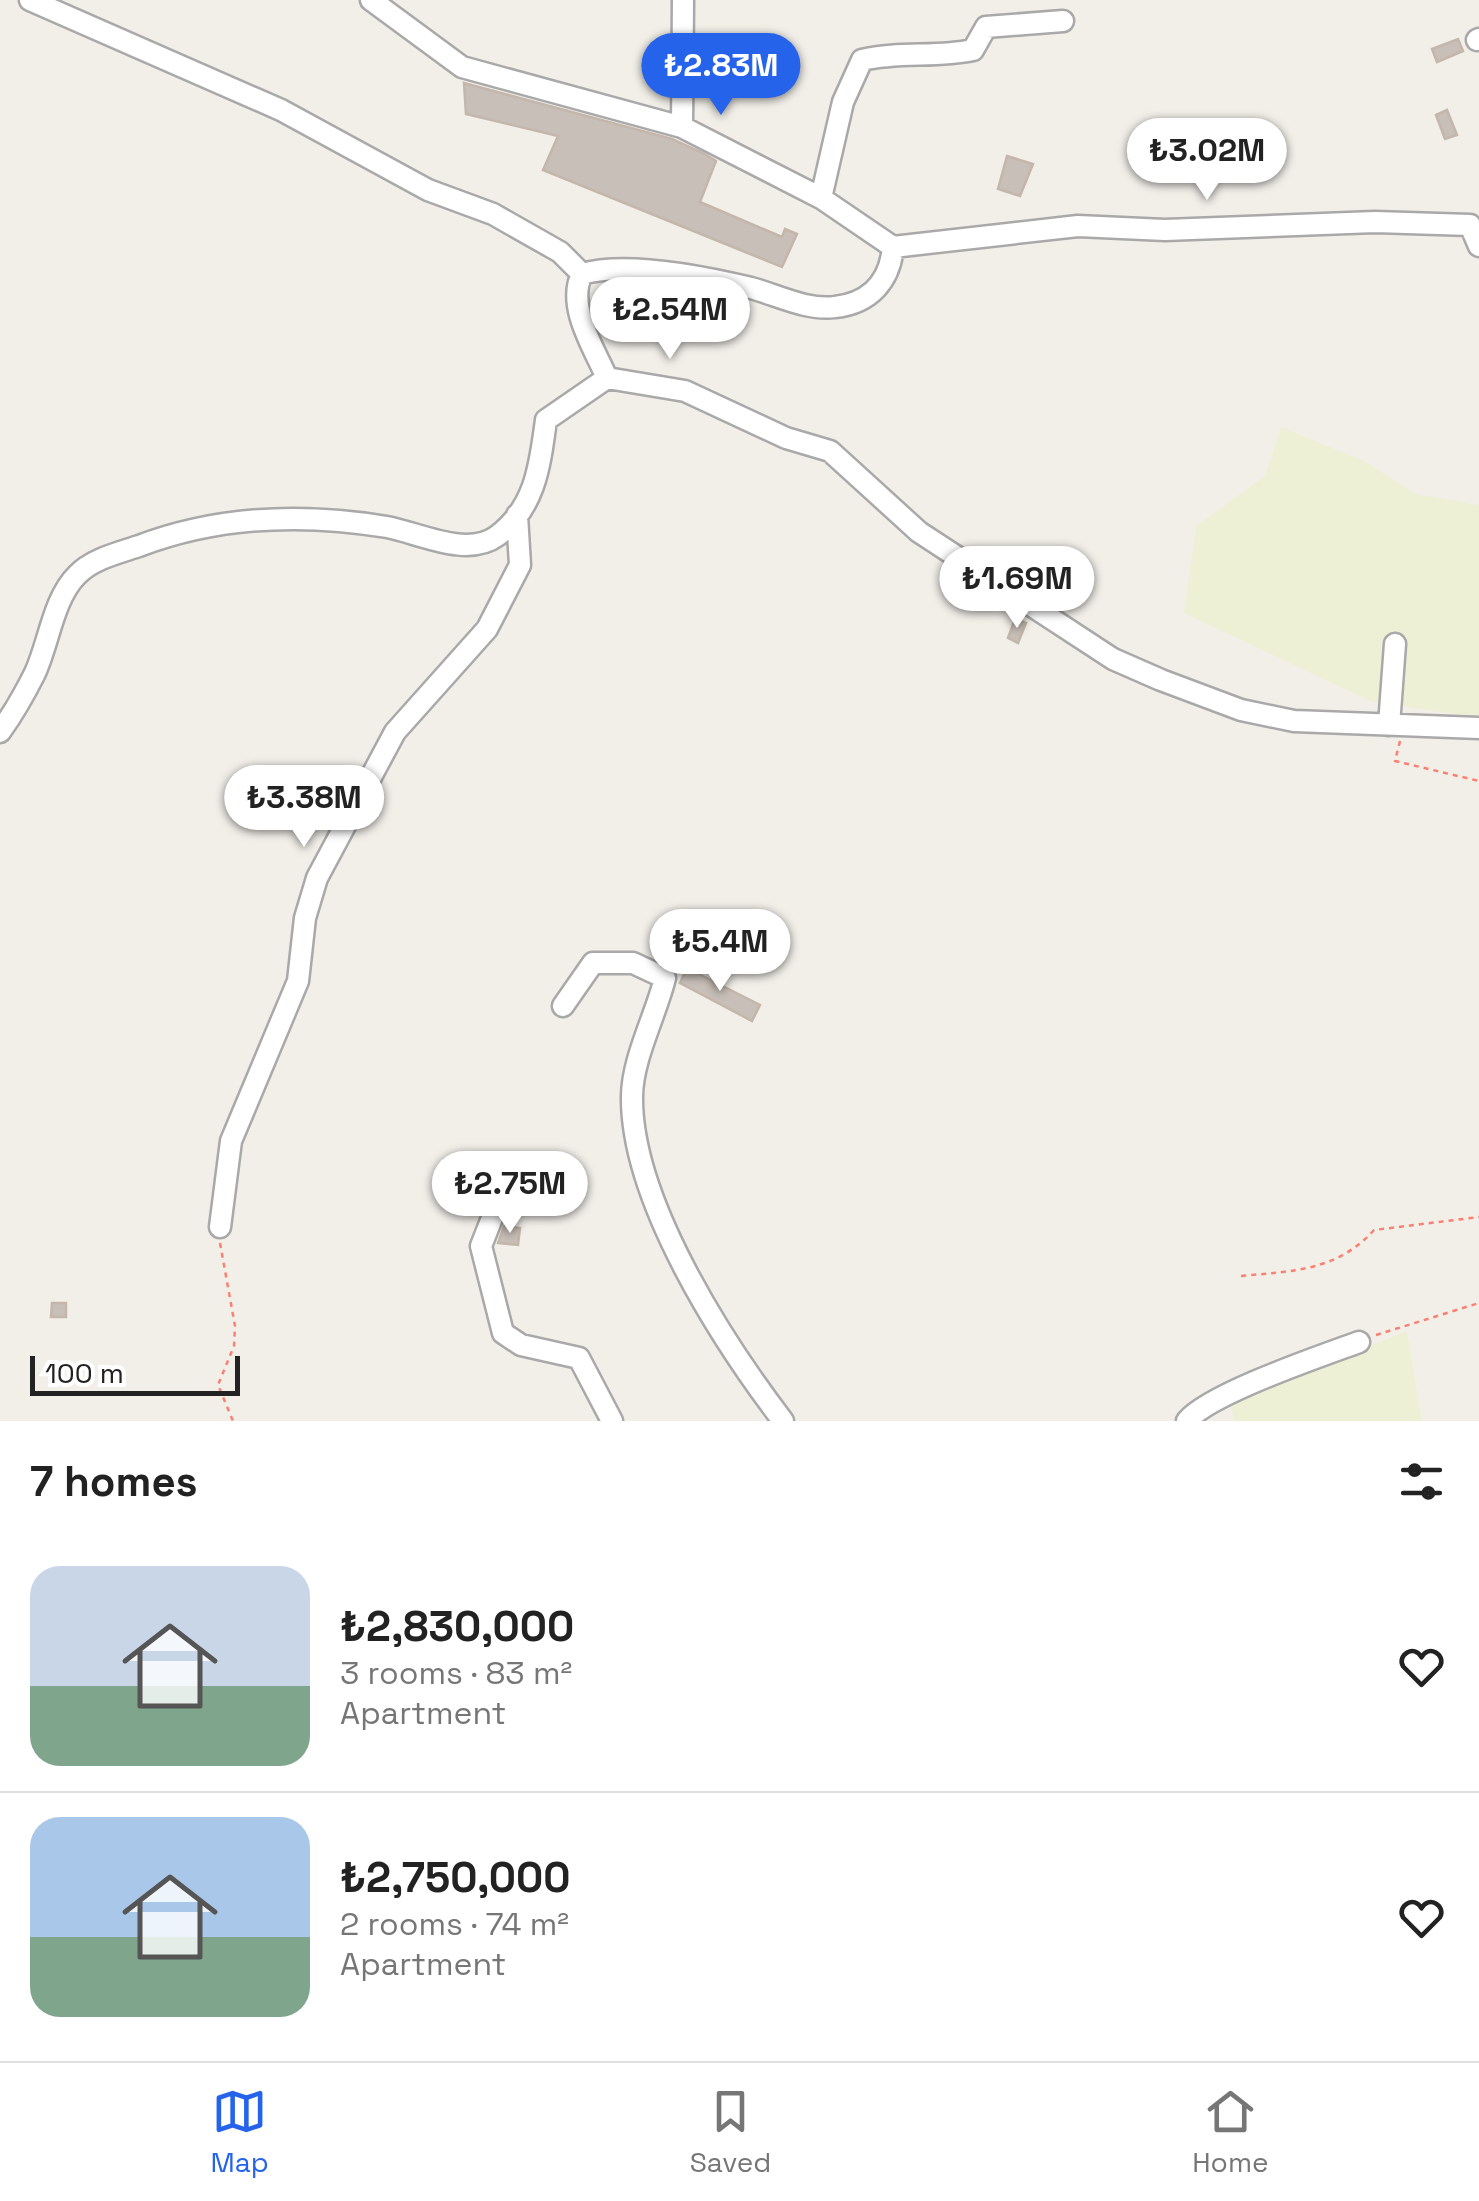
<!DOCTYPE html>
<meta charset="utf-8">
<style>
body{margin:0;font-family:"Space Grotesk",sans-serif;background:#f2f2f2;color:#222;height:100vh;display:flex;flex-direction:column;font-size:38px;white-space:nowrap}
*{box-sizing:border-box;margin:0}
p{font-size:32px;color:#767676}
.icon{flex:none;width:55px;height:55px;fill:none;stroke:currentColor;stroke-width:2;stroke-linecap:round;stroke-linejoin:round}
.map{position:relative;height:1421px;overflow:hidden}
.sheet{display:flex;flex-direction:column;background:#fff;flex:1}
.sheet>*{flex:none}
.scale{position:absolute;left:30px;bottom:25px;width:210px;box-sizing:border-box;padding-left:10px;border:5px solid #222;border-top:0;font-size:28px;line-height:35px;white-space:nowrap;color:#222;-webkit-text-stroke:8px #fff;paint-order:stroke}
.price{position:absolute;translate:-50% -85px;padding:0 22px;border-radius:35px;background:#fff;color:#222;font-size:32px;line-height:65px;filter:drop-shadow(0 2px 5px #0008)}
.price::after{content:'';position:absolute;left:50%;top:60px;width:30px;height:22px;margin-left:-15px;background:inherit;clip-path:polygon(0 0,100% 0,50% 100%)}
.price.on{background:#2563eb;color:#fff}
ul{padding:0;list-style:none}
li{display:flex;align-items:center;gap:30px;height:250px;padding:0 30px}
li+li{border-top:2px solid #e0e0e0}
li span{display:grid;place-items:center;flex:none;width:280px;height:200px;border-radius:30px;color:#555}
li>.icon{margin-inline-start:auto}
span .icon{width:120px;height:120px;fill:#fffc;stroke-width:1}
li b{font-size:42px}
h2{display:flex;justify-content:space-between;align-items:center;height:120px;padding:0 30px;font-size:42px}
.dock{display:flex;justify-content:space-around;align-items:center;height:140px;border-top:2px solid #e0e0e0;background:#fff;font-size:28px;color:#767676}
.dock a{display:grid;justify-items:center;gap:5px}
.dock .on{color:#2563eb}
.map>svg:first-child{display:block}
</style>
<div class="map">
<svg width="1479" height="1421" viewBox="0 0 1479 1421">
<rect width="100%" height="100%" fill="#f2efe9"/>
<!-- farmland -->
<path fill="#eef0d5" d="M1281,427L1364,461L1416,494L1479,505V717L1372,702L1184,613L1196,526L1265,476Z
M1407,1331L1422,1421H1234L1230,1401Z"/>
<!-- building -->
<path fill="#c7bfb8" stroke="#c4b6ab" stroke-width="2.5" d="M1458,39L1463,51L1437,62L1432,49Z
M464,83L672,139L705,154L716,161L700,202L782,237L785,229L797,234L782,267L543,170L558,136L466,114Z
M1447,110L1457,135L1445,139L1436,115Z
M1007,156L1033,164L1020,196L998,189Z
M1015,619L1026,623L1018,643L1008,638Z
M687,968L760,1005L752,1021L680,983Z
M504,1226L520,1228L518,1245L498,1243Z
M52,1303H66V1317H51Z"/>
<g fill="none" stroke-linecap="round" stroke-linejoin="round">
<defs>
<path id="minor" d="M30,0L281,110L428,190L493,214L560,252L582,274
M371,0L462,67L682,127
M683,0L682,127L821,198
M1063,21L986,27L973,50C936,58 900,51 862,60L843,102L821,198L893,247L1078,226L1165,230L1375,222L1470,225L1479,246
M1477,40L1479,39
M607,378C594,348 566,306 582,274C627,261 705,277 751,288C777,295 808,311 835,307C871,303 890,280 893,247
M1389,725L1395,644
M0,732C13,714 25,693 35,673C49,643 53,599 77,575C92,559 118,553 139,546C218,516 303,513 387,527C419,533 467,558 497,536C536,507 540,464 546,420L607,378L685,391L786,438L830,451L919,532L1113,659L1161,680L1241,710L1294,721L1479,728
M563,1006L593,963H633L665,978C656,1015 632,1059 632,1097C631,1200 722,1341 783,1421
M505,1185L481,1246L503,1333L521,1345L579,1358L612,1421
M220,1227L231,1141L298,981L305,918L317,878L395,732L487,629L520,565L517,515
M1187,1421C1209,1394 1321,1356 1359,1342"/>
</defs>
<!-- minor casing -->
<use href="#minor" stroke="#a9a9a9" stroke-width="25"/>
<!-- path -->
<path stroke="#fa8072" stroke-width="2.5" stroke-dasharray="5 5" stroke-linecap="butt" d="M1400,741L1395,761L1479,781
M220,1243L235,1326L234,1346L218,1385L233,1421
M1241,1276C1293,1271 1337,1271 1374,1230L1479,1217
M1376,1335L1479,1303"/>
<!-- minor -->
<use href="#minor" stroke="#fff" stroke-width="20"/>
</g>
</svg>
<div class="scale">100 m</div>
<b class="price on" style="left:721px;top:118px">₺2.83M</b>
<b class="price" style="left:1207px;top:203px">₺3.02M</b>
<b class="price" style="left:670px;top:362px">₺2.54M</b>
<b class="price" style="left:1017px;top:631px">₺1.69M</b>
<b class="price" style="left:304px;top:850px">₺3.38M</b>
<b class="price" style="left:720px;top:994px">₺5.4M</b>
<b class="price" style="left:510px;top:1236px">₺2.75M</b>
</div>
<section class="sheet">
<h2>7 homes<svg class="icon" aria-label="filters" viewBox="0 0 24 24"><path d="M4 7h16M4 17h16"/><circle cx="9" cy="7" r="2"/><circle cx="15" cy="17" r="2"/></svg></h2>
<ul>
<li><span style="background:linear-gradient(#c9d6e8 60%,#7fa58c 0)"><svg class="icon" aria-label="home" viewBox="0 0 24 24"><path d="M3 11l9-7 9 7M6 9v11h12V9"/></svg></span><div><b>₺2,830,000</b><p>3 rooms · 83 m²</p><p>Apartment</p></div><svg class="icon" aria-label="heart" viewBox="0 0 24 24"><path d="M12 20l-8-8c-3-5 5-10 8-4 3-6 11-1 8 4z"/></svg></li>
<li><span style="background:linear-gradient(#a9c7e8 60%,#7fa58c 0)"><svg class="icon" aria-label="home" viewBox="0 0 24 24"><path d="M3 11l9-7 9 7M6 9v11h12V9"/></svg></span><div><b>₺2,750,000</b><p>2 rooms · 74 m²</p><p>Apartment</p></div><svg class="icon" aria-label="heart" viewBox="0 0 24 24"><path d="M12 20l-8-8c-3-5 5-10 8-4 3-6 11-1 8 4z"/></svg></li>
</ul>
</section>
<nav class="dock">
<a class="on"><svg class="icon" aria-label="map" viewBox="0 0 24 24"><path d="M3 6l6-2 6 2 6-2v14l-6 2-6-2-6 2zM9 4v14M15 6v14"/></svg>Map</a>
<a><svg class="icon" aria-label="saved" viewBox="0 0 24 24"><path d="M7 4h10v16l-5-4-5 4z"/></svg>Saved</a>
<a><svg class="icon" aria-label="home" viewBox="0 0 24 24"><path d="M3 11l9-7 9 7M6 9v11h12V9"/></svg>Home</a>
</nav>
